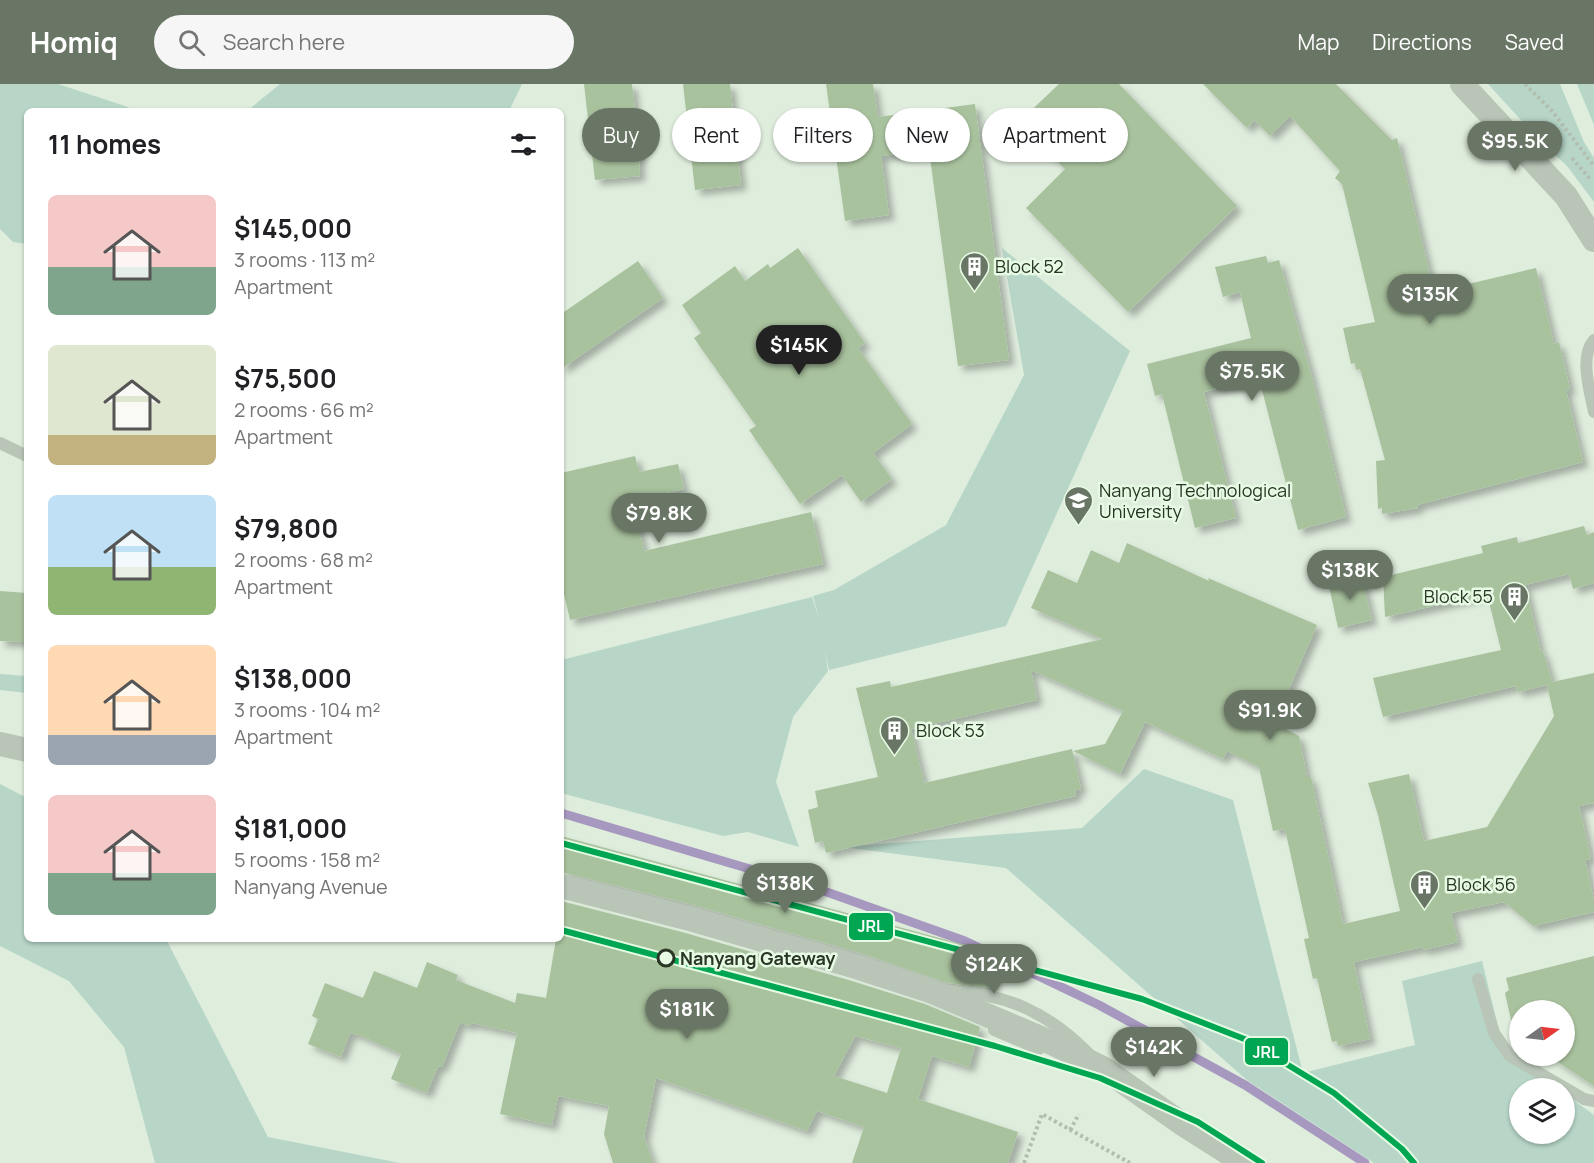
<!DOCTYPE html>
<meta charset="utf-8">
<style>
body{margin:0;font-family:Manrope,sans-serif;background:#f6f6f6;color:#202124;height:100vh;display:flex;flex-direction:column;font-size:22px;white-space:nowrap}
*{box-sizing:border-box;margin:0}
p{font-size:20px;color:#757577}
.icon{flex:none;width:33px;height:33px;fill:none;stroke:currentColor;stroke-width:2;stroke-linecap:round;stroke-linejoin:round}
.map{position:relative;flex:1;overflow:hidden}
.side{position:absolute;left:24px;top:24px;width:540px;height:834px;display:flex;flex-direction:column;background:#fff;border-radius:9px;box-shadow:0 2px 4px #0004}
.side>*{flex:none}
.top-card{position:absolute;left:582px;top:24px;width:570px;height:54px;display:flex;gap:12px}
.needle{width:39px;rotate:76deg}
.tools{position:absolute;left:1509px;top:916px;display:grid;gap:12px}
.tools a{display:grid;place-items:center;width:66px;height:66px;border-radius:50%;background:#fff;box-shadow:0 2px 4px #0004;font-size:30px}
.price{position:absolute;translate:-50% -51px;padding:0 14px;border-radius:21px;background:#697665;color:#fff;font-size:20px;line-height:39px;filter:drop-shadow(0 2px 3px #0008)}
.price::after{content:'';position:absolute;left:50%;top:36px;width:18px;height:14px;margin-left:-9px;background:inherit;clip-path:polygon(0 0,100% 0,50% 100%)}
.price.active{background:#222;color:#fff}
ul{padding:0;list-style:none}
li{display:flex;align-items:center;gap:18px;height:150px;padding:0 24px}
li span{display:grid;place-items:center;flex:none;width:168px;height:120px;border-radius:9px;color:#555}
li>.icon{margin-inline-start:auto}
span .icon{width:72px;height:72px;fill:#fffc;stroke-width:1}
li b{font-size:26px}
h2{display:flex;justify-content:space-between;align-items:center;height:72px;padding:0 24px;font-size:26px}
.chip{padding:0 21px;border-radius:27px;background:#fff;box-shadow:0 2px 4px #0004;font-size:21px;line-height:54px}
.chip.active{background:#697665;color:#fff}
header{display:flex;align-items:center;gap:36px;box-sizing:border-box;height:84px;padding:0 30px;background:#697665;color:#fff}
header strong{font-size:28px}
nav{display:flex;gap:33px;margin-inline-start:auto;font-size:21px}
.search{width:420px;height:54px;background:#f6f6f6;display:flex;align-items:center;gap:15px;box-sizing:border-box;padding:0 21px;border-radius:33px;color:#757577;font-size:22px}
.map>svg:first-child{display:block}
</style>
<header>
<strong>Homiq</strong>
<div class="search"><svg class="icon" aria-label="search" viewBox="0 0 24 24"><circle cx="10" cy="10" r="6"/><path d="M15 15l6 6"/></svg>Search here</div>
<nav><a>Map</a><a>Directions</a><a>Saved</a></nav>
</header>
<div class="map">
<svg width="1594" height="1079" viewBox="0 0 1594 1079">
<defs>
<filter id="shadow"><feDropShadow dx="5.5" dy="5.5" stdDeviation="3" flood-color="#0004"/></filter>
</defs>
<rect width="100%" height="100%" fill="#dfeddd"/>
<!-- green -->
<path fill="#b7d6c8" d="M0,0H58L125,22L135,27H27V160L13,158L0,145Z
M280,0H522L509,27H247Z
M1488,0H1560L1584,58L1594,74V118L1567,82L1541,58Z
M1577,0H1594V41Z
M1002,164L1130,267L1006,542L829,586L825,567L828,587L793,633L776,698L799,763L748,748L723,752L561,709V576L812,513L819,535L813,512L834,506L946,441L1024,291Z
M0,590L27,592V609L0,606Z
M1144,685L1233,716L1303,989L1415,961L1402,897L1482,877L1504,967L1557,1005H1520V1050H1564L1565,1010L1594,1031V1079H1374L1248,997L1006,784L842,763L1082,744Z
M0,700L27,714V855H166L268,1053L400,1079H155L124,963L69,897L0,862Z"/>
<g fill="none" stroke-linecap="round" stroke-linejoin="round">
<!-- stream -->
<path stroke="#a798bf" stroke-width="9" d="M561,729L821,806L965,857L1099,921L1245,1001L1365,1079"/>
</g>
<!-- building -->
<path fill="#a9c29e" fill-rule="evenodd" filter="url(#shadow)" d="M584,0H632L641,77H639L640,92L595,96Z
M683,0H730L741,101L695,106Z
M826,0H873L878,33L975,20L1009,276L958,282L929,66L881,72L889,131L845,137Z
M1059,0H1119L1237,122L1128,228L1026,124L1065,85L1020,37Z
M1203,0H1336L1392,56L1397,54L1434,208L1536,184L1554,260L1559,258L1570,305L1566,306L1583,378L1417,421L1418,424L1382,430V424L1378,425L1376,377L1385,376L1360,285L1356,286L1355,279L1351,280L1343,244L1375,238L1342,100L1335,94L1340,87L1290,32L1270,52L1254,36L1247,44Z
M798,164L865,259L858,264L912,340L873,369L892,395L861,418L842,391L800,420L749,346L756,342L694,254L701,249L682,221L735,182L745,197L768,180L770,184Z
M1266,172L1268,179L1279,176L1311,290L1346,433L1298,446L1259,294L1204,308L1236,434L1195,444L1162,310L1155,312L1147,280L1251,254L1240,208L1223,213L1215,183Z
M638,177L663,214L561,285V230Z
M635,372L639,388L678,380L684,405L633,416L644,467L811,428L823,480L570,536L561,497V389Z
M1584,442L1587,451L1594,448V499L1573,505L1569,490L1525,501L1541,568L1543,567L1552,598L1594,589V719L1579,722L1591,775L1585,776L1594,817V828L1533,842L1504,818L1451,829L1458,858L1423,866V863L1354,878L1370,955L1338,962L1337,957L1332,958L1317,894L1313,895L1304,855L1309,854L1285,745L1273,747L1259,683L1227,667L1223,675L1145,638L1120,690L1073,667L1105,660L1123,627L1031,586L1037,616L911,645L924,699L1072,665L1081,705L1075,706L1076,712L826,769L823,757L815,759L808,726L818,723L815,707L878,693L856,604L890,597L891,603L1103,555L1031,524L1048,486L1077,499L1091,466L1119,479L1127,459L1209,497L1208,494L1317,541L1274,639L1299,652L1307,693H1311L1343,840L1400,827L1378,731L1368,699L1409,690L1424,757L1487,743L1554,632L1547,601L1518,608L1516,602L1383,633L1373,594L1501,566L1487,510L1385,533L1383,493L1483,469L1481,462L1517,453L1518,459Z
M1361,490L1372,536L1338,544L1328,497Z
M0,507L27,509V558L0,557Z
M561,752L999,870L990,904L947,899L860,869L690,820L561,788Z
M561,817L682,848L852,897L925,920L980,943L969,983L932,972L918,1015L1018,1048L1008,1079H852L864,1043L817,1027L807,1047L656,994L644,1053L653,1079H613L604,1050L609,1022L558,1012L552,1041L500,1030L517,949L471,939L469,942L460,938L442,983L438,982L427,1009L391,995L401,970L359,951L350,949L341,973L308,960L318,935L312,932L325,899L363,914L374,887L417,904L427,878L458,891L456,896L515,919L517,909L546,914L556,855H561ZM855,952L901,964L887,1009L834,992Z
M1594,872V1002L1549,972H1564V927H1520V955L1515,954L1505,909L1509,906L1506,894Z"/>
<g fill="none" stroke-linecap="round" stroke-linejoin="round">
<!-- path -->
<path stroke="#b2beb0" stroke-width="4" stroke-dasharray="3 3" stroke-linecap="butt" d="M1525,0L1552,27L1594,82
M1572,74L1590,95
M1070,1046L1079,1030
M1024,1079L1042,1030L1130,1079"/>
<!-- service -->
<path stroke="#b9c6b7" stroke-width="12" d="M1594,256C1579,272 1590,308 1594,328
M0,359L27,372
M1478,895L1494,949L1510,972L1584,1015L1594,1017
M948,907C1006,909 1049,929 1089,970
M994,946L1039,965"/>
<!-- minor -->
<path stroke="#b9c6b7" stroke-width="24" d="M1462,0L1566,112L1594,156
M0,660L27,666
M561,802L686,834L856,883L930,907L1041,954L1103,984L1181,1039L1244,1079"/>
<defs>
<path id="metro-1" d="M561,759L1142,915L1247,956L1334,1009L1402,1065L1414,1079
M561,846L995,962L1100,994L1198,1038L1262,1079"/>
</defs>
<!-- metro-1 casing -->
<use href="#metro-1" stroke="#e6fae4" stroke-width="10"/>
<!-- metro-1 -->
<use href="#metro-1" stroke="#00a651" stroke-width="6"/>
</g>
<!-- icons -->
<defs>
<symbol id="building-pin" viewBox="-11 -11 22 30"><path d="M0 17L-7.5 6A9.5 9.5 0 1 1 7.5 6Z" fill="#697665" stroke="#e6fae4"/><path d="M-4-6H4V6H1V3H-1V6H-4ZM-2.5-4.3h1.7v1.8h-1.7ZM.8-4.3h1.7v1.8H.8ZM-2.5-1h1.7V.8h-1.7ZM.8-1h1.7V.8H.8Z" fill="#fff"/></symbol>
<symbol id="university-pin" viewBox="-11 -11 22 30"><path d="M0 17L-7.5 6A9.5 9.5 0 1 1 7.5 6Z" fill="#697665" stroke="#e6fae4"/><path d="M0-5L7-2L0 1L-7-2ZM-4 1L0 2.5L4 1V4Q0 6-4 4Z" fill="#fff"/></symbol>
</defs>
<g fill-rule="evenodd">
<use href="#building-pin" x="958" y="166" width="33" height="45"/>
<use href="#university-pin" x="1062" y="400" width="33" height="45"/>
<use href="#building-pin" x="1498" y="496" width="33" height="45"/>
<use href="#building-pin" x="878" y="630" width="33" height="45"/>
<use href="#building-pin" x="1408" y="784" width="33" height="45"/>
</g>
<!-- markers -->
<circle fill="#e6fae4" stroke="#2a3625" stroke-width="3" cx="666" cy="874" r="8"/>
<g text-anchor="middle" dominant-baseline="central" stroke-width="5" stroke-linejoin="round" paint-order="stroke">
<!-- poi labels -->
<g font-size="18" fill="#2a3625" stroke="#e6fae4" text-anchor="start">
<text x="995" y="182">Block 52</text>
<text x="1099" y="406">Nanyang Technological<tspan x="1099" dy="21">University</tspan></text>
<text x="1493" y="512" text-anchor="end">Block 55</text>
<text x="916" y="646">Block 53</text>
<text x="1446" y="800">Block 56</text>
</g>
<!-- stop labels -->
<g font-size="18" font-weight="bold" fill="#2a3625" stroke="#e6fae4" text-anchor="start">
<text x="680" y="874">Nanyang Gateway</text>
</g>
</g>
<g stroke="#e6fae4" stroke-width="2">
<rect x="848" y="828" width="46" height="29" rx="6" fill="#00a651"/>
<rect x="1244" y="953" width="45" height="29" rx="6" fill="#00a651"/>
</g>
<g font-size="16" text-anchor="middle" font-weight="bold" fill="#fff">
<text x="871" y="848">JRL</text>
<text x="1266" y="974">JRL</text>
</g>
</svg>
<div class="tools">
<a><svg class="needle" viewBox="-14 -14 28 28"><path d="M0-13l5 13h-10z" fill="#e53935"/><path d="M0 13l5-13h-10z" fill="#757577"/></svg></a>
<a><svg class="icon" aria-label="layers" viewBox="0 0 24 24"><path d="M12 4l9 5-9 5-9-5zM3 14l9 5 9-5"/></svg></a>
</div>
<b class="price" style="left:1515px;top:88px">$95.5K</b>
<b class="price" style="left:1430px;top:241px">$135K</b>
<b class="price active" style="left:799px;top:292px">$145K</b>
<b class="price" style="left:1252px;top:318px">$75.5K</b>
<b class="price" style="left:659px;top:460px">$79.8K</b>
<b class="price" style="left:1350px;top:517px">$138K</b>
<b class="price" style="left:1270px;top:657px">$91.9K</b>
<b class="price" style="left:785px;top:830px">$138K</b>
<b class="price" style="left:994px;top:911px">$124K</b>
<b class="price" style="left:687px;top:956px">$181K</b>
<b class="price" style="left:1154px;top:994px">$142K</b>
<div class="top-card">
<a class="chip active">Buy</a>
<a class="chip">Rent</a>
<a class="chip">Filters</a>
<a class="chip">New</a>
<a class="chip">Apartment</a>
</div>
<section class="side">
<h2>11 homes<svg class="icon" aria-label="filters" viewBox="0 0 24 24"><path d="M4 7h16M4 17h16"/><circle cx="9" cy="7" r="2"/><circle cx="15" cy="17" r="2"/></svg></h2>
<ul>
<li><span style="background:linear-gradient(#f6c9c9 60%,#7fa58c 0)"><svg class="icon" aria-label="home" viewBox="0 0 24 24"><path d="M3 11l9-7 9 7M6 9v11h12V9"/></svg></span><div><b>$145,000</b><p>3 rooms · 113 m²</p><p>Apartment</p></div></li>
<li><span style="background:linear-gradient(#dfe7d0 75%,#c2b280 0)"><svg class="icon" aria-label="home" viewBox="0 0 24 24"><path d="M3 11l9-7 9 7M6 9v11h12V9"/></svg></span><div><b>$75,500</b><p>2 rooms · 66 m²</p><p>Apartment</p></div></li>
<li><span style="background:linear-gradient(#bfe0f5 60%,#8fb573 0)"><svg class="icon" aria-label="home" viewBox="0 0 24 24"><path d="M3 11l9-7 9 7M6 9v11h12V9"/></svg></span><div><b>$79,800</b><p>2 rooms · 68 m²</p><p>Apartment</p></div></li>
<li><span style="background:linear-gradient(#ffd9b3 75%,#9aa5b1 0)"><svg class="icon" aria-label="home" viewBox="0 0 24 24"><path d="M3 11l9-7 9 7M6 9v11h12V9"/></svg></span><div><b>$138,000</b><p>3 rooms · 104 m²</p><p>Apartment</p></div></li>
<li><span style="background:linear-gradient(#f6c9c9 65%,#7fa58c 0)"><svg class="icon" aria-label="home" viewBox="0 0 24 24"><path d="M3 11l9-7 9 7M6 9v11h12V9"/></svg></span><div><b>$181,000</b><p>5 rooms · 158 m²</p><p>Nanyang Avenue</p></div></li>
</ul>
</section>
</div>
